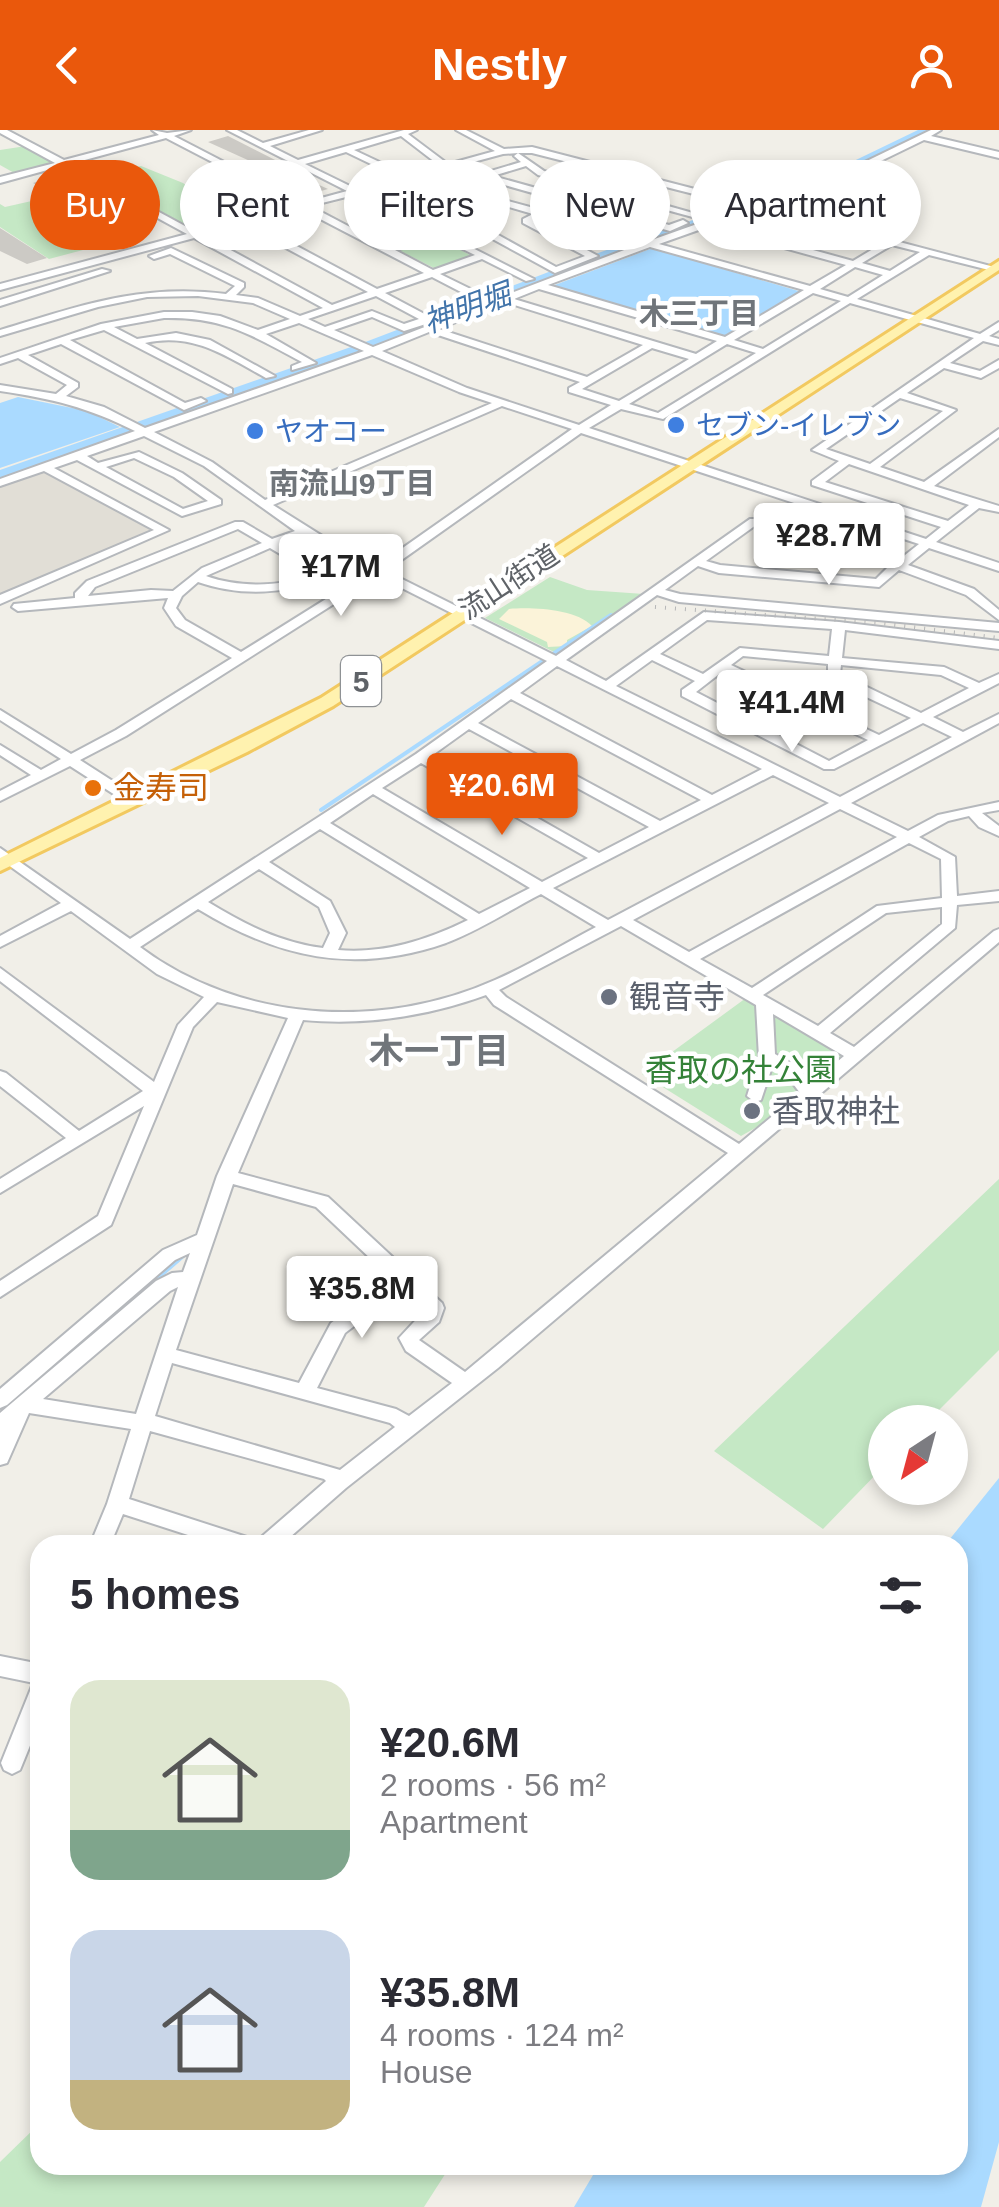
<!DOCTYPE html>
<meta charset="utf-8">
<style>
body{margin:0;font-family:Arial,"Noto Sans JP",sans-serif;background:#f7f7f7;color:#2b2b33;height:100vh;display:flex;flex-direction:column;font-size:38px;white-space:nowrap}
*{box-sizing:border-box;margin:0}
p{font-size:32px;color:#7c7c81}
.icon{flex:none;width:55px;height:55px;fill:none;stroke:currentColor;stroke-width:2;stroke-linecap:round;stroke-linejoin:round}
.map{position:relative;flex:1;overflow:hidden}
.drawer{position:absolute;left:30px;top:1405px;width:938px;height:640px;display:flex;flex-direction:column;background:#fff;border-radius:30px;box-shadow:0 5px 15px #0003}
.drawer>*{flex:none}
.banner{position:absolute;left:30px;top:30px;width:940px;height:90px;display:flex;gap:20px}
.needle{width:65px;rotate:216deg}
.tools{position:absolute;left:868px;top:1275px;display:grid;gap:20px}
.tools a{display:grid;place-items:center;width:100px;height:100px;border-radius:50%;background:#fff;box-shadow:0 5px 15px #0003;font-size:50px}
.price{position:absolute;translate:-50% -85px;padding:0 22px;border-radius:10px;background:#fff;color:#222;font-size:32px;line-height:65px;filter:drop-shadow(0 2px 5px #0008)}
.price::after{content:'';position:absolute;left:50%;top:60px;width:30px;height:22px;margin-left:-15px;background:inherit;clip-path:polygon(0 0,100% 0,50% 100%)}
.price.selected{background:#ea580c;color:#fff}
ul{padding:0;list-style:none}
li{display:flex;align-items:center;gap:30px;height:250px;padding:0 40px}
li span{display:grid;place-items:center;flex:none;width:280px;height:200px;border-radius:30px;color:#555}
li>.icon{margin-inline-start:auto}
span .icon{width:120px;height:120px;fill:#fffc;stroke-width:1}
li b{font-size:42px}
h2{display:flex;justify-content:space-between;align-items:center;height:120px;padding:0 40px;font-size:42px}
.tag{padding:0 35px;border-radius:45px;background:#fff;box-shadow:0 5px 15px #0003;font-size:35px;line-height:90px}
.tag.selected{background:#ea580c;color:#fff}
header{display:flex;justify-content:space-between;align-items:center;height:130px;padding:0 40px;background:#ea580c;color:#fff;font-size:45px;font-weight:800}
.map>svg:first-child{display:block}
</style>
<header><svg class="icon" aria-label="back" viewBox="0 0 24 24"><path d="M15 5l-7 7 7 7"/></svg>Nestly<svg class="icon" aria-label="person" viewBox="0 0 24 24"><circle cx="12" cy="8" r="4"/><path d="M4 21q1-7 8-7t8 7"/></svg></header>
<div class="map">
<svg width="999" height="2077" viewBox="0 0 999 2077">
<rect width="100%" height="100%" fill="#f1efe8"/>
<!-- education -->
<path fill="#e1ded6" d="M45,342L149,399V403L0,466V357Z"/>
<!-- green -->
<path fill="#c5e8c5" d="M26,16L58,33L16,44L0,35V20Z
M141,36L183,53L205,69L251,86L194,100L100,48L106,47L102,44Z
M45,68L90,93L56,102L83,120L49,129L0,97V74L5,77Z
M438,108L474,127L438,140L396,119Z
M550,447L587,460L644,464L561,522H554L485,488Z
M746,868L846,927L766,992L741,1006L642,944Z
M999,1049V1220L927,1292H885V1335L823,1399L714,1321Z
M40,1993V2035H451L424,2077H0V2032Z"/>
<!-- sand -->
<path fill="#fbf3d9" d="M509,479C532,477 576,479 592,496L567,510V516L548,517L547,512L499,489Z"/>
<!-- water -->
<path fill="#aadaff" d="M650,119H655L802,162L722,207L552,156Z
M18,267L87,281L120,297L0,338V273Z
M999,1348V2012L981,2077H574L599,2035H958V1415H945Z"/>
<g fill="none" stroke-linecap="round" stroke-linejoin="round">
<!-- stream-far1 -->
<path stroke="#aadaff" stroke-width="4" d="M321,680L611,485"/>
<!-- stream -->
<path stroke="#aadaff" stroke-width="5" d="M29,1259L187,1122"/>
<!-- river -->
<path fill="#aadaff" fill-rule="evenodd" d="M918,0H936L841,48L613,128L380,219L0,352V340L368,211L601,122L831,42Z"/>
</g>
<!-- building -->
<path fill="#cccac5" d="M228,6L283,34L282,38L328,59L307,65L266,43L272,41L208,12Z
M53,46L112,81L118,79L146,95L124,101L33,53Z
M0,98L47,128L27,134L0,121Z"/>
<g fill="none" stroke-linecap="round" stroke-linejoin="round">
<defs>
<path id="minor" d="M0,0H7L64,30L159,5L152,0L167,3L191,0L174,6L303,73L347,61L227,0H237L263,13L309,0H322L270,16L298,30L404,0H417L408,4L448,34L495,21L456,0H466L504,19L532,17L753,74L846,41L931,0H941L931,6L999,22V28L924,10L852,45L763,76L998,138L993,141L929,125L857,169L980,204L999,192V200L989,206L999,209V215L983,211L950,233L980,241L999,230V238L981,248L944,238L907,263L956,280L880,337L924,352L999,299V307L934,356L999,376V382L979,378L936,412L999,433V441L929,418L908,435L974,459L999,480V490L966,465L899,440L879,457L719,443L698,436L665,460L680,464L999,493V501L679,472L657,465L566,530L606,551L704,482L839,492L999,511V519L845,500L842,528L944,537L979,553L999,544V553L933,587L963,602L999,584V593L851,673L908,701L938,685L999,672V680L982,683L999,696V706L979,697L969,686L948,691L919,707L955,727L957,766L999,761V771L957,775L955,798L830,903L854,917L994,801L999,799V812L498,1238L346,1358L281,1415H219L123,1384L110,1415H90L107,1374L131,1299L29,1283L7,1333L0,1335V1283L156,1151L172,1143L183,1142L190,1123L175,1130L7,1275L0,1278V1259L163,1120L197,1105L217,1046L288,888L217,872L193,897L111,1095L0,1167V1151L98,1086L144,976L0,1063V1049L66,1008L0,956V941L6,943L79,1001L143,961L0,851V838L154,952L178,895L204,867L157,844L71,781L0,817V806L61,773L0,729V718L130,809L416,624L547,531L378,446L126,606L80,630L136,666V672H126L70,636L0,671V661L31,645L0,625V615L41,640L61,629L0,590V580L71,624L116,600L232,528L176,496L164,478L168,468L18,481L12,477L14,474L75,468V463L87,451L235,392H243L272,409L295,401L204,336L144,306L87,326L98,333L139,322L182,343L221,370V374L182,386L77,330L54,338L169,400L0,474V465L154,400L44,341L0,356V349L135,301C87,277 53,269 0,261V255L56,264L67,255L18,228L0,234V228L101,194L164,182H192L220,186L258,200L290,189L253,173L198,166L147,167L98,177L0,206V200C79,176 142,153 226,164L235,156L170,124L154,129L149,126L171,118L244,153V157L236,165L258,168L300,186L323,178L194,108L0,160V154L187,104L62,36L0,53V47L55,33L0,3ZM401,6L440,36L407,45L354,20ZM166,8L295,75L196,102L70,34ZM346,22L398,47L356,59L305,34ZM518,23H532L745,77L649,111L549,83L570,73L670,101L688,93L683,90L669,95L493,46L526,36L538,45L700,89L707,87L544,41ZM518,23L514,26L521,32L444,55V59L486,71L454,84V88L555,143L598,126L533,91L542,87L640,114L493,170L440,144L482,129L526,151L534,149L419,91L456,70L414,48L503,24ZM483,49L561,71L541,80L456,57ZM405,51L445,70L412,87L363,62ZM354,65L433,104L388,117L310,76ZM495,73L533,84L523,89V93L585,126L556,137L464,86ZM301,79L424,143L377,159L252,92ZM754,80L883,113L853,131L715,93ZM243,95L368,162L332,175L203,105ZM707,97L846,135L810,156L659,114ZM440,108L475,125L433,140L395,120ZM892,115L920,122L890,141L862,133ZM650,117L804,160L725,207L548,155ZM855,137L883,145L848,167L820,159ZM432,147L484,174L373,217L334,200L372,187L404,201L432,192V188L385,163ZM539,159L717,211L696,224L514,169ZM813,163L841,171L763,219L734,210ZM376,166L419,189L404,194L372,181L325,197L308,189ZM505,172L643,215L587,247L439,199ZM850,173L974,208L812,320L839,331L812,351V355L941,397L926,409L589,298L621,279L663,289ZM164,188C225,187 251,205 302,232L292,236V240L316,233L266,204L299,193L364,221L145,298L104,277L66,266L78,257V253L28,225L61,214L184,280L206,271L201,268L185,273L70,210L104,200L228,264L232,263V259L145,213C193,202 226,226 266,248L275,246L210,210L176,203L137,209L114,197ZM429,202L580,252L569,258V262L611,275L579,295L467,258L382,221ZM727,214L756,223L658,283L629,274ZM652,218L689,229L619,271L582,259ZM372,225L459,262L492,273L265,370L212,332L154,302ZM900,268L943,281L870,334L826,319ZM502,276L572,299L377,436L343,419L273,375ZM581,303L919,414L900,429L893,430L758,389H750L556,526L386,441ZM134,328L174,347L208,371L183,379L106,337ZM849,334L969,375L948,391L825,352ZM756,395L888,437L876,449L720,435L706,431ZM238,399L262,413L202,438L173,461L151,460L88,466L95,457ZM304,406L369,442L241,522L185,490L176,478L182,466L198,452C241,467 287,464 328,448V442L281,414ZM270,418L314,444C281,457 240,458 206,446ZM707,490L832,499L829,526L740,518L703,544L660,524ZM743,526L828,534V549L911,588L879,605L731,535ZM652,530L695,551L682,560V566L824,639H834L923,593L952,607L840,667L616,556ZM841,535L941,545L969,558L921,583L840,544ZM557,536L762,639L712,665L520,563ZM723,541L868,610L829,631L696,562ZM511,569L701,670L660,691L478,593ZM469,599L649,697L599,723L430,627ZM421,633L588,728L542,752L382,658ZM773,645L829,673L608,790L553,758ZM373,664L530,758L479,784L330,693ZM840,679L897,707L689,822L633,790ZM320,699L468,790C427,810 384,824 338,820L346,803L330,771L269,732ZM909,713L941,729L942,768L877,776L752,858L700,829ZM259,739L319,777L330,803L323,818C281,813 244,794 208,772ZM541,764L596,797C563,814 530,835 495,850C381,901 240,892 140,817L198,779C278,828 354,845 446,813C478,801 510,780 541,764ZM942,777V794L818,896L763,865L886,783ZM621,796L756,875L759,927L747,966L755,972L761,970L772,937L788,947L800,963L739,1014L506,867L499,860ZM486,865L494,875L728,1023L465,1242L419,1210L439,1192L444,1178L442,1173L328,1067L238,1043L303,890C364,896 428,886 486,865ZM773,884L844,926L811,954L800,939L775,924ZM233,1054L316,1077L391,1148L331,1193L299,1253L176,1220ZM178,1157L136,1284L43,1269L170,1161ZM403,1159L425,1180L399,1208L406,1221L452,1253L409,1286L396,1279L317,1258L345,1203ZM172,1233L390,1293L395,1297L340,1340L155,1286ZM150,1301L324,1349L326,1351L259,1409L256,1414L253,1409L129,1369Z
M102,139L110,141L0,176V170Z
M0,1526L40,1534V1591L20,1640L12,1644L4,1640L1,1633L32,1556L39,1554L0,1546Z"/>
<path id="major" d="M999,131V140L333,576L247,622L0,741V728L321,568Z"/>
</defs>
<!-- minor casing -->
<use href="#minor" stroke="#b5b8bc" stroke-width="4"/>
<!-- major casing -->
<use href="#major" stroke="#f2c960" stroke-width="6"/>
<!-- minor -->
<use href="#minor" fill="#fff" fill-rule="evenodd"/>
<!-- major -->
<use href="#major" fill="#fff2af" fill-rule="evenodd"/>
<!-- rail -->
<path stroke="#b6b7b8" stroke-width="4" stroke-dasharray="1 9" stroke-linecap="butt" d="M655,477L880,493L999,508"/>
</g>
<!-- markers -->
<g fill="#3f7fe0" stroke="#fff" stroke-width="4">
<circle cx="676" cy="295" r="10"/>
<circle cx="255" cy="301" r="10"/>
</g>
<circle fill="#e8710a" stroke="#fff" stroke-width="4" cx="93" cy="658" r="10"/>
<g fill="#6b7280" stroke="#fff" stroke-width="4">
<circle cx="609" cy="867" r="10"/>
<circle cx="752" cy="981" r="10"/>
</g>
<g text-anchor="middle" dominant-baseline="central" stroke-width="9" stroke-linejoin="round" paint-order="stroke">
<!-- far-shop labels -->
<g font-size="28" fill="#366cbe" stroke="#fff" text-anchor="start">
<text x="696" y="295">セブン-イレブン</text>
<text x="275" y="301">ヤオコー</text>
</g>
<!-- far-street labels -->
<g font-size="28" fill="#5f6368" stroke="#fff">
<text transform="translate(509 452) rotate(-33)">流山街道</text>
</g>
<!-- far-water labels -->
<g font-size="30" font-style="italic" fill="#4174aa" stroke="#fff">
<text transform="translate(467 178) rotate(-20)">神明堀</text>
</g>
<!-- far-neighbourhood labels -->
<g font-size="30" font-weight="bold" fill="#70757a" stroke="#fff">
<text x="699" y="183">木三丁目</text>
<text x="352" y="353">南流山9丁目</text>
</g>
<!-- shield labels -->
<rect fill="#fff" stroke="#8f9295" stroke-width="2.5" x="341" y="526" width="40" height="50" rx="8"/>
<g font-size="30" font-weight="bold" fill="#5f6368">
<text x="361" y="551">5</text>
</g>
<!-- food labels -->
<g font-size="32" fill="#c56008" stroke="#fff" text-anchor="start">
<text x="113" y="658">金寿司</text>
</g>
<!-- worship labels -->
<g font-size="32" fill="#5b616d" stroke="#fff" text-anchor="start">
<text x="629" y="867">観音寺</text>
<text x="772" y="981">香取神社</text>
</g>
<!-- park labels -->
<g font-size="32" fill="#348238" stroke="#fff">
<text x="741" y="940">香取の社公園</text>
</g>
<!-- neighbourhood labels -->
<g font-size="35" font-weight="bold" fill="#70757a" stroke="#fff">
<text x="439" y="920">木一丁目</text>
</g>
</g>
</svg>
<div class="tools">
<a><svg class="needle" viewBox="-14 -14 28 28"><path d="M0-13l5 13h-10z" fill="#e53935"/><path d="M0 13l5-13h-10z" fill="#7c7c81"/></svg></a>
</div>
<b class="price" style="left:829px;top:458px">¥28.7M</b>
<b class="price" style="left:341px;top:489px">¥17M</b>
<b class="price" style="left:792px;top:625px">¥41.4M</b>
<b class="price selected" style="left:502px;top:708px">¥20.6M</b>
<b class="price" style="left:362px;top:1211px">¥35.8M</b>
<div class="banner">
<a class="tag selected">Buy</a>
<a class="tag">Rent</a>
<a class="tag">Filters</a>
<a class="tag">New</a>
<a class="tag">Apartment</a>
</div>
<section class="drawer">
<h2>5 homes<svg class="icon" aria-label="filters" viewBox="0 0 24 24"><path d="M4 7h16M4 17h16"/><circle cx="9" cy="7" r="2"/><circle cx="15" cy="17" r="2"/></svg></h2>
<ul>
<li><span style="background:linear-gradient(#dfe7d0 75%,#7fa58c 0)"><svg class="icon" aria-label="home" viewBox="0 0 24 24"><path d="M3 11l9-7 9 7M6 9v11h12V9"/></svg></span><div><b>¥20.6M</b><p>2 rooms · 56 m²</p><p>Apartment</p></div></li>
<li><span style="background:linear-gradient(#c9d6e8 75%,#c2b280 0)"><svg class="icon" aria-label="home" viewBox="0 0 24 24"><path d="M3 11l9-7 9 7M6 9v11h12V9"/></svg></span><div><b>¥35.8M</b><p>4 rooms · 124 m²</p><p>House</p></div></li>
</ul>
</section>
</div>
